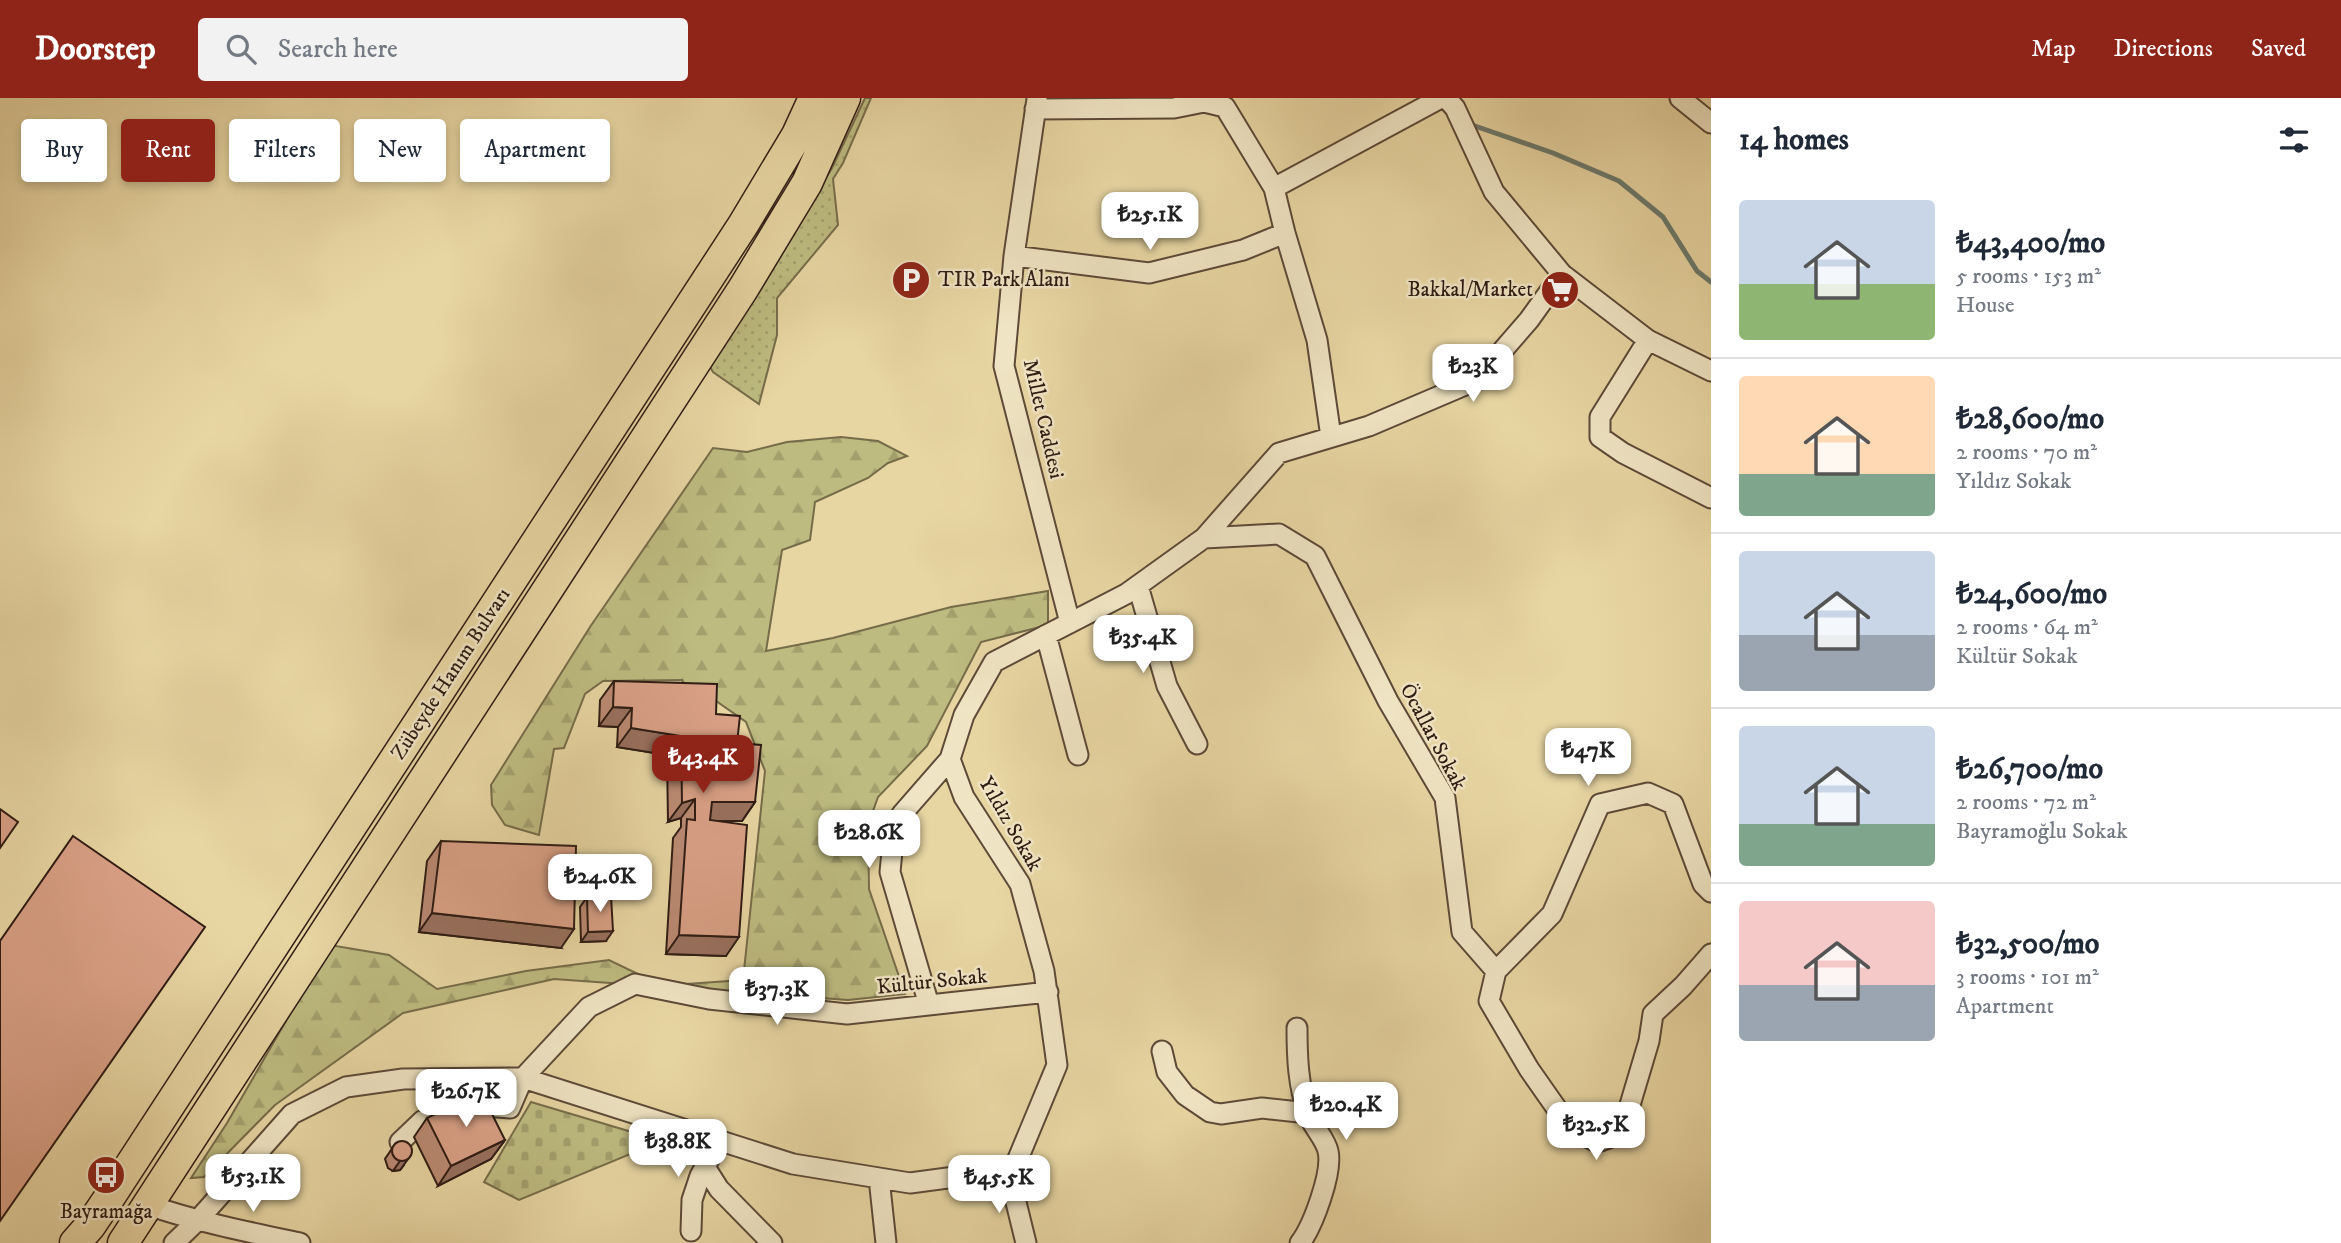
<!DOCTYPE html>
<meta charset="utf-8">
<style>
body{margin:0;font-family:"IM FELL DW Pica",serif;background:#f2f2f3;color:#1f2937;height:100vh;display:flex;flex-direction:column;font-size:26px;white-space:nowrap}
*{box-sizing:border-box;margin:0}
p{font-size:23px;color:#747a83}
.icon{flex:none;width:38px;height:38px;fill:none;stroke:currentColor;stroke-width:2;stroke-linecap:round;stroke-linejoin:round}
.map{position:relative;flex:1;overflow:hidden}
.sheet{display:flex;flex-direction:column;background:#fff;width:630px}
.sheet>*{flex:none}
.guide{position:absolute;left:21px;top:21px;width:665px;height:63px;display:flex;gap:14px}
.price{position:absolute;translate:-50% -60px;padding:0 16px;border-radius:14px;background:#fff;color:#222;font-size:23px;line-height:46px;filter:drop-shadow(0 2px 4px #0008)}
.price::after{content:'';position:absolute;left:50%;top:42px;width:21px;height:16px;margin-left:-10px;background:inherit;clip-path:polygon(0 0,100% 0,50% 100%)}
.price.current{background:#8f2418;color:#fff}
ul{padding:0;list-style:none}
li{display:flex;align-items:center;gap:21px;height:175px;padding:0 28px}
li+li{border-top:2px solid #e0e1e3}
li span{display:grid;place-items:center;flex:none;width:196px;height:140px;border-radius:7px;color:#555}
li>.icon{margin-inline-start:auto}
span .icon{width:84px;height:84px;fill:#fffc;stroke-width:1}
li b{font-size:30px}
h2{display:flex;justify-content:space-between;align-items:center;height:84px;padding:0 28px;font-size:30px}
.chip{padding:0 24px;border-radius:7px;background:#fff;box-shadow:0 4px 10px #0003;font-size:24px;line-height:63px}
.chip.current{background:#8f2418;color:#fff}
header{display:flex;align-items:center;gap:42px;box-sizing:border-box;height:98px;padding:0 35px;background:#8f2418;color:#fff}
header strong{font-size:33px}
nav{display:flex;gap:38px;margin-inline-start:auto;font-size:24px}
.search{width:490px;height:63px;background:#f2f2f3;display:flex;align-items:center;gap:18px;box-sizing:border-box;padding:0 24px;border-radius:7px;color:#747a83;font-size:26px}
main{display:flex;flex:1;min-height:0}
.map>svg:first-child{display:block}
</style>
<header>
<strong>Doorstep</strong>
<div class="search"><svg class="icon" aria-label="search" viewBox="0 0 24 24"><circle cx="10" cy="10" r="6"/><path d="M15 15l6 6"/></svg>Search here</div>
<nav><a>Map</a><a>Directions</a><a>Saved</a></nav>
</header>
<main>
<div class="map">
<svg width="1711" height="1145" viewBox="0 0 1711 1145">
<defs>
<pattern id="grass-dots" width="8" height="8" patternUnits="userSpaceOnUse" patternTransform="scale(1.75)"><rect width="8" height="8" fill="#bdbb80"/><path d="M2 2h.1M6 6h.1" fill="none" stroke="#a3a06e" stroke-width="1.8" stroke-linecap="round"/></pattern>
<pattern id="forest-firs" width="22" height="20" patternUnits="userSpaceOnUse" patternTransform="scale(1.75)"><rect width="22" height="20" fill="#bdbb80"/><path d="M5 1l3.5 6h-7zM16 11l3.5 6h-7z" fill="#a3a06e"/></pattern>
<pattern id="cemetery-stones" width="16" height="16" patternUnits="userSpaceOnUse" patternTransform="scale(1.75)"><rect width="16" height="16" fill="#bdbb80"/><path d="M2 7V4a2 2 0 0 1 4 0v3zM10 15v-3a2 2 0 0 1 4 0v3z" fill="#a3a06e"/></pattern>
</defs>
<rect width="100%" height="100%" fill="#e7d5a2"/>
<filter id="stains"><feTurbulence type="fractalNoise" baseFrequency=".00286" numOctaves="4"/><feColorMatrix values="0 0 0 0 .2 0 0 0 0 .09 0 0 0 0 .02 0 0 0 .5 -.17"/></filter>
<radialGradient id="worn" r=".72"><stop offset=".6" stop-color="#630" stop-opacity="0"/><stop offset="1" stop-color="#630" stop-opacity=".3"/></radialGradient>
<!-- grass -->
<path fill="url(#grass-dots)" stroke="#766c4a" stroke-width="2" d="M865,0H871L843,65L833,81L838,127L777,200V237L759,306L713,274L709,267L832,70Z"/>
<!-- forest -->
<path fill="url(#forest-firs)" stroke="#766c4a" stroke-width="2" d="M841,339L878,343L907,358L888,365L868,380L815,404L810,442L782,452L766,553L833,540L951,509L1048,493V527L981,544L927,648L878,699L868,727L869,791L905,896L848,902L554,881L403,915L275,1007L204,1079L191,1080L227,1025L330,847L389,857L437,891L526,873L609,862L640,877L686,886L743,882L765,673L746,624L716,603L688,595L682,582L603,583L585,596L564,650L554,651L539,737L505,727L492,707L491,687L590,529L713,350L747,354L787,344Z"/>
<!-- cemetery -->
<path fill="url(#cemetery-stones)" stroke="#766c4a" stroke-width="2" d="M531,1004L662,1043L519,1102L484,1084Z"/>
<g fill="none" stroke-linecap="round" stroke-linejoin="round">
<!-- stream -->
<path stroke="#6d7a6c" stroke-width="5" d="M1472,27L1553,55L1619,83L1663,119L1697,173L1711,184"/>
<defs>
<path id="minor" d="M1446,0L1455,10L1494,94L1562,176
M1680,0L1711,25
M1037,1L1014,158L1004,268L1070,525
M1035,11L1174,10L1204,4L1225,9L1274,90L1285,135L1317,242L1331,339
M1274,90L1441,0
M1014,158L1149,175L1243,152L1285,135
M1648,242L1600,319V339L1623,355L1711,400
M1204,440L1279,355L1369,328L1477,282L1529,222L1562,176L1648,242L1711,273
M1138,488L1167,588L1197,646
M1046,537L1078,657
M1496,873L1489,903L1529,971L1571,1031L1597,1044L1609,1040L1627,1017L1649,943L1653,916L1683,888L1711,856
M1496,873L1552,816L1600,706L1648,695L1673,706L1703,786L1711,794
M929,907L890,774L894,732L902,716L950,661
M1297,930C1297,958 1298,988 1308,1015C1312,1028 1325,1040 1328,1053C1333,1074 1313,1128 1300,1145
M1162,953L1167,974L1185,997L1210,1014L1221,1016L1262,1010L1308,1015
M400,1044L422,1023L460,1006L510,1010L523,980L589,909L635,886L709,901L847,916L1048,894
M705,1069L719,1091L772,1145
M879,1080L886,1145
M1010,1080L1057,967L1044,873L1020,786L964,699L950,661L964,617L994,564L1126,496L1204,440L1279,436L1315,458L1388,603L1445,700L1462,834L1496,873
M1010,1080L1026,1145
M148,1107C198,1124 248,1134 300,1145
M691,1133L692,1102L700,1078L719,1043
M174,1145L198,1122L292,1016L346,989L403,981L523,980L793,1066L879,1080L910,1085L985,1075L1010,1080"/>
<path id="highway" d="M75,1145L90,1128L111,1097L743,127L797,37L814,0
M123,1145L743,191L807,85L845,0"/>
</defs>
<!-- minor casing -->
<use href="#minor" stroke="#5d4a38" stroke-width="23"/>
<!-- highway casing -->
<use href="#highway" stroke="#2f1c14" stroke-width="33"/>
<!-- minor -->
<use href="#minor" stroke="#efe4c3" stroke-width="19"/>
<!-- highway -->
<use href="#highway" stroke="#e7d5a2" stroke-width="30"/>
</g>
<!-- wall -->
<path fill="#bb8a73" stroke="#2f1c14" stroke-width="2" d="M614,583L716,616L737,645L755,704L742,723H721L726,858L666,856L673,740L681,729V720L668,724L667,657L617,649L618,629L599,628L600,602Z
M441,743L561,850L419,834L427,763Z
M587,799L606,843L581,844L580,809Z
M427,1020L505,1042L491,1061L438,1088L414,1039Z
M395,1046L404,1067L400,1072L393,1073L388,1070L385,1061Z"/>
<!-- shaded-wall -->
<path fill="#98705e" stroke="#2f1c14" stroke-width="2" d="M613,609L632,610L618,629L599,628Z
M631,630L681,638L667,657L617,649Z
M695,701L681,720L668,724L682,705Z
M712,704H755L742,723H699Z
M432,815L574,831L561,850L419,834Z
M613,833L606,843L581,844L588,834Z
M679,837L739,839L726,858L666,856Z
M505,1042L491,1061L438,1088L451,1068Z
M411,1057L400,1072L393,1073L400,1063Z"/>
<!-- building -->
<path fill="#d9a086" stroke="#2f1c14" stroke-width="2" d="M614,583L717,586L716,616L740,618L737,645L761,647L755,704H712L710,722L747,727L739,839L679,837L687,721L695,722V701L682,705L681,638L631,630L632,610L613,609Z
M0,711L18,724L0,750Z
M73,738L205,829L0,1123V843Z
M441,743L576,748L574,831L432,815Z
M611,798L613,833L588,834L587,799Z
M481,994L505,1042L451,1068L427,1020Z
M392 1053a10 10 0 1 1 20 0a10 10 0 1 1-20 0Z"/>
<!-- icons -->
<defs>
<symbol id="parking-disc" viewBox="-11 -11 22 22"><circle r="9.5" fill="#8f2418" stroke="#efe4c3"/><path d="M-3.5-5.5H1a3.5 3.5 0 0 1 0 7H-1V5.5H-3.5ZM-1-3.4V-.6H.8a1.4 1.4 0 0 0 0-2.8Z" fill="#fff"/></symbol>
<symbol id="supermarket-disc" viewBox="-11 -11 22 22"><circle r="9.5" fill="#8f2418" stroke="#efe4c3"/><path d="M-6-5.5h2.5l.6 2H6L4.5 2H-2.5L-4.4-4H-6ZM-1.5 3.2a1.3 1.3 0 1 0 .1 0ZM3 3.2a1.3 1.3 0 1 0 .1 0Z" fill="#fff"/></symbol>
<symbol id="bus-disc" viewBox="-11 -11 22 22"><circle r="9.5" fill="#8f2418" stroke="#efe4c3"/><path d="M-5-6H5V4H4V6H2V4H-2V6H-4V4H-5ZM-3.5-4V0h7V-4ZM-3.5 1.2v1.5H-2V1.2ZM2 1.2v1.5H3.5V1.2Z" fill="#fff"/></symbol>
</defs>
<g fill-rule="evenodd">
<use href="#parking-disc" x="889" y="160" width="44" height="44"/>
<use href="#supermarket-disc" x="1538" y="170" width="44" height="44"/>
<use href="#bus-disc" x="84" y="1055" width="44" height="44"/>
</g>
<g text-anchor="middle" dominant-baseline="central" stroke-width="5" stroke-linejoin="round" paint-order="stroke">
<!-- poi labels -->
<g font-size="21" fill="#2f1c14" stroke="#efe4c3" text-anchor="start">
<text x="938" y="182">TIR Park Alanı</text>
<text x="1533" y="192" text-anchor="end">Bakkal/Market</text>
<text x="106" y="1114" text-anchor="middle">Bayramağa</text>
</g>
<!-- street labels -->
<g font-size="21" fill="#2f1c14" stroke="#efe4c3">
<text transform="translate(1043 321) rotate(77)">Millet Caddesi</text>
<text transform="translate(451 576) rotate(-57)">Zübeyde Hanım Bulvarı</text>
<text transform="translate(1433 639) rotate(62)">Öcallar Sokak</text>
<text transform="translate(1010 726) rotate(60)">Yıldız Sokak</text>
<text transform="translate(932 884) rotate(-6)">Kültür Sokak</text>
</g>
</g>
<rect width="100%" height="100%" filter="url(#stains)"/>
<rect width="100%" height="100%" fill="url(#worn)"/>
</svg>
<b class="price" style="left:1150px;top:154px">₺25.1K</b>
<b class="price" style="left:1473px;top:306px">₺23K</b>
<b class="price" style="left:1143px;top:577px">₺35.4K</b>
<b class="price" style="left:1588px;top:690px">₺47K</b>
<b class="price current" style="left:703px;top:697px">₺43.4K</b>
<b class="price" style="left:869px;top:772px">₺28.6K</b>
<b class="price" style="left:600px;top:816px">₺24.6K</b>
<b class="price" style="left:777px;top:929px">₺37.3K</b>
<b class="price" style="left:466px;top:1031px">₺26.7K</b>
<b class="price" style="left:1346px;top:1044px">₺20.4K</b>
<b class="price" style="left:1596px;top:1064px">₺32.5K</b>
<b class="price" style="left:678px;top:1081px">₺38.8K</b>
<b class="price" style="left:253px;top:1116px">₺53.1K</b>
<b class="price" style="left:999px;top:1117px">₺45.5K</b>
<div class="guide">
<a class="chip">Buy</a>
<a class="chip current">Rent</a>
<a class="chip">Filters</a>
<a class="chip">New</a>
<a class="chip">Apartment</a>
</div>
</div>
<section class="sheet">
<h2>14 homes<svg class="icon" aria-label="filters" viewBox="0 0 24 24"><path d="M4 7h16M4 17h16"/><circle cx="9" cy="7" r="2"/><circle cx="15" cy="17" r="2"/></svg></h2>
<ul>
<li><span style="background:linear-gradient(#c9d6e8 60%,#8fb573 0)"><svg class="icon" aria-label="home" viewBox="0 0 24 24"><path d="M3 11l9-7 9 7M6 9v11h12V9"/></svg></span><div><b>₺43,400/mo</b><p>5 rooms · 153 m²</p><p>House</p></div></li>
<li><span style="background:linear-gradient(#ffd9b3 70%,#7fa58c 0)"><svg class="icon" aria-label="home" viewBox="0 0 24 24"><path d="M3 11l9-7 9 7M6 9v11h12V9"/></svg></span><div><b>₺28,600/mo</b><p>2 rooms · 70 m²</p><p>Yıldız Sokak</p></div></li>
<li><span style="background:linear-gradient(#c9d6e8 60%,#9aa5b1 0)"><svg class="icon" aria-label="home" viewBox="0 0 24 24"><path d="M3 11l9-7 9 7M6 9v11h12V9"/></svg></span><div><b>₺24,600/mo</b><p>2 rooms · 64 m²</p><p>Kültür Sokak</p></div></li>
<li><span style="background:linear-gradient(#c9d6e8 70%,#7fa58c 0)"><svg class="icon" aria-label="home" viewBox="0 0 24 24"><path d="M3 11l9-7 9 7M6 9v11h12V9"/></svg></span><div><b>₺26,700/mo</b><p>2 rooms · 72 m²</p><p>Bayramoğlu Sokak</p></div></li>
<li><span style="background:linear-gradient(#f6c9c9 60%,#9aa5b1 0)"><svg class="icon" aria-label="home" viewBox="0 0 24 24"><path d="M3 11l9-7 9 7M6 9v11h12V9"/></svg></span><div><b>₺32,500/mo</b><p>3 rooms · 101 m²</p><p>Apartment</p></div></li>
</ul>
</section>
</main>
